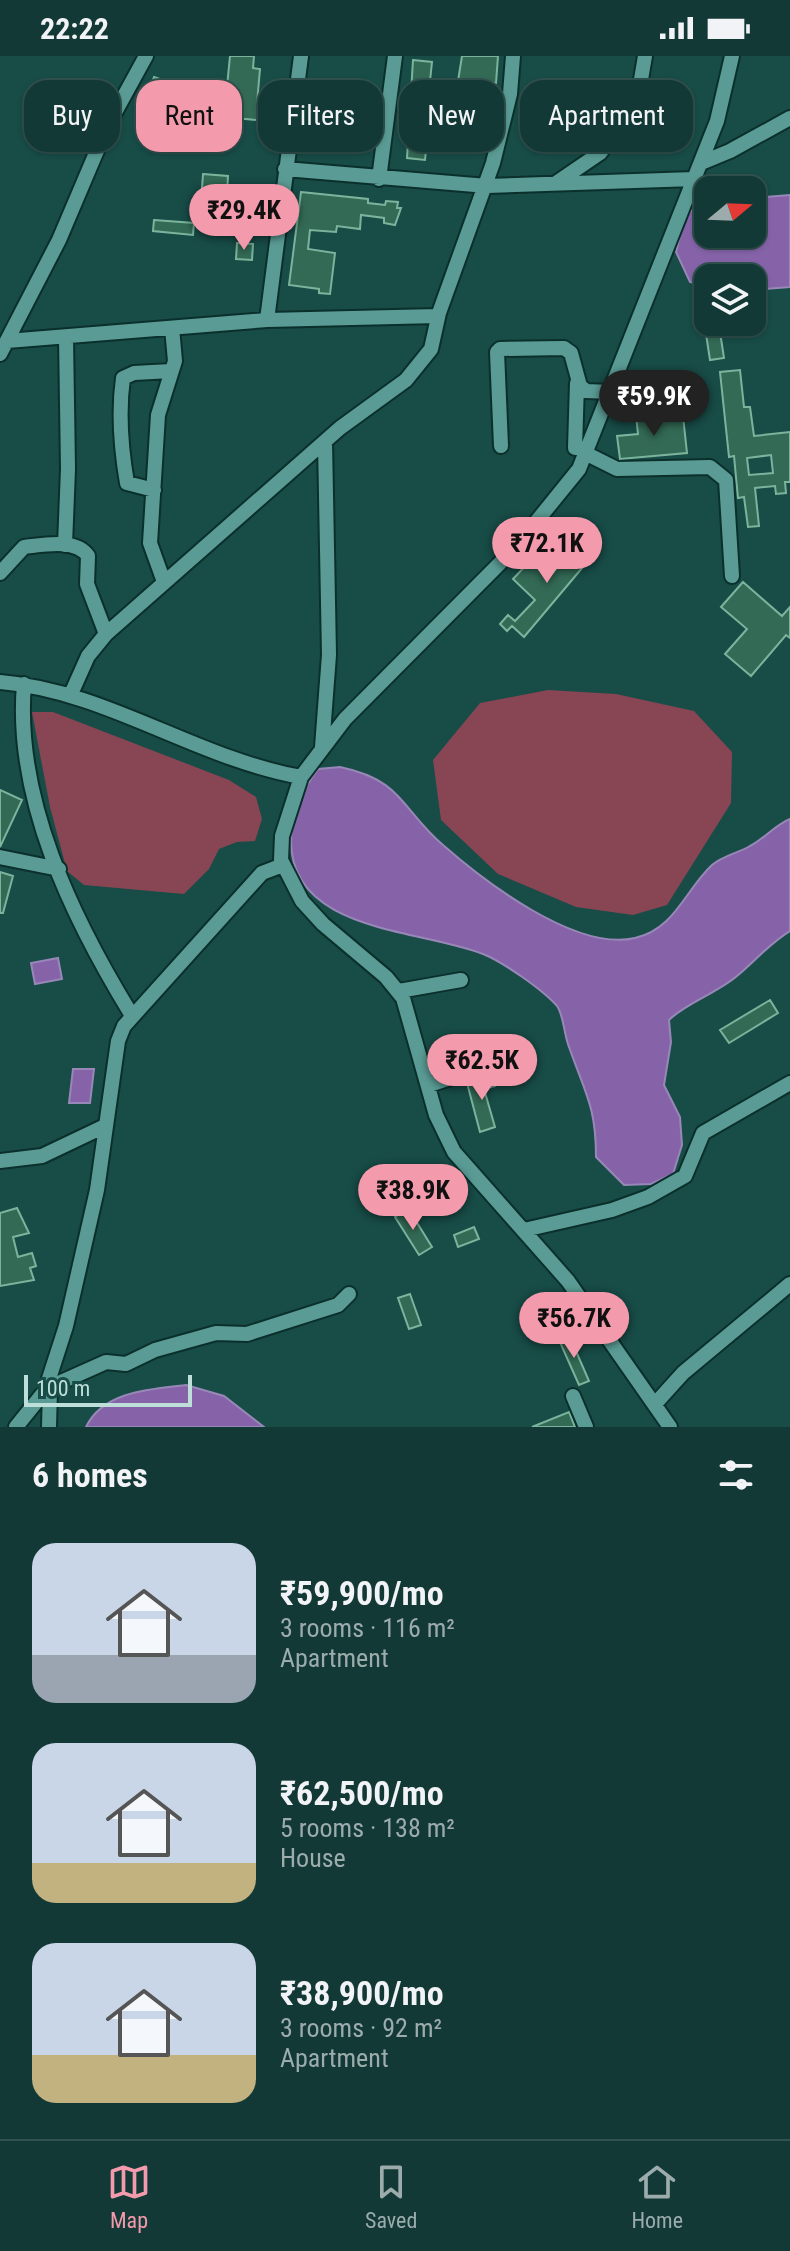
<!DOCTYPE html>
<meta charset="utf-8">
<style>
body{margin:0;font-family:"Roboto Condensed",sans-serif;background:#1b403d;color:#f1f3f6;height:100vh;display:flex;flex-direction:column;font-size:30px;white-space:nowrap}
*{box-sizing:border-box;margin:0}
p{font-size:26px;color:#9cacad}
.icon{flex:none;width:44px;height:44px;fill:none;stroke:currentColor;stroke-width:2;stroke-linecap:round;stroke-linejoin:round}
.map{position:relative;height:1371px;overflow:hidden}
.panel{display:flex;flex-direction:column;background:#123935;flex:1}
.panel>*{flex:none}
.banner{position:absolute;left:24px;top:24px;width:742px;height:72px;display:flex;gap:16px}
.needle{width:52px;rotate:71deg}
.tools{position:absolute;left:694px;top:120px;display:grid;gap:16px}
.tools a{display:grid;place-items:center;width:72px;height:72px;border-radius:16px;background:#123935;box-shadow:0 2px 6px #0004,0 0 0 2px #315350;font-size:40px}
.scale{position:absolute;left:24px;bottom:20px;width:168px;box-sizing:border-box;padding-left:8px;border:4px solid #beded9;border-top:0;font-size:22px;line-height:28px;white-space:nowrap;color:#beded9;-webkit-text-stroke:6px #184c47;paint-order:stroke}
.price{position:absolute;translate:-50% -68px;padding:0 18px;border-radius:28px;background:#f39aac;color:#111;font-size:26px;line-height:52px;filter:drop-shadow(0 2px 4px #0008)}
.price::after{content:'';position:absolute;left:50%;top:48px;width:24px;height:18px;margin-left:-12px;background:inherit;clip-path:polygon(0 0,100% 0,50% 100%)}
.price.current{background:#222;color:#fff}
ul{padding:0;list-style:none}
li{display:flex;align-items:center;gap:24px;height:200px;padding:0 32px}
li span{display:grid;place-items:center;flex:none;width:224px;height:160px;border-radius:24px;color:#555}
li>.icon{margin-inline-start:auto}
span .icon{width:96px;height:96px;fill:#fffc;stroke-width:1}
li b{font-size:34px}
h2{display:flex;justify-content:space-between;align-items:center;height:96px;padding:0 32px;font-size:34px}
.chip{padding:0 28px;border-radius:24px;background:#123935;box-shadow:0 2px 6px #0004,0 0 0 2px #315350;font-size:28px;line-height:72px}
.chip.current{background:#f39aac;color:#111}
.status{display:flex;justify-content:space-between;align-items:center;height:56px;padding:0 40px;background:#123935;direction:ltr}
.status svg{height:22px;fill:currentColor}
.menu{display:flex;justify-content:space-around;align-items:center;height:112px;border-top:2px solid #315350;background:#123935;font-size:22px;color:#9cacad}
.menu a{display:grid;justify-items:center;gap:4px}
.menu .current{color:#f39aac}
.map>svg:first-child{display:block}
</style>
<div class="status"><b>22:22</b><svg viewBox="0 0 49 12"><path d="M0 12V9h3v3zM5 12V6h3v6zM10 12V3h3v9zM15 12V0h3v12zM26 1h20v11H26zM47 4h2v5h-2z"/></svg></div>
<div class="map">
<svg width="790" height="1371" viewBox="0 0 790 1371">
<rect width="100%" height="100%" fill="#184c47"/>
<!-- green -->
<path fill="#884554" d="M548,634L616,638L694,655L732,696L731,747L667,849L633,859L576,851L498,818L441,764L433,704L480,647Z
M32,656H53L229,724L256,741L262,763L255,785L237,786L219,793L209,813L184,838L84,829L67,815L50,751Z"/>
<!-- water -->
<path fill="#8663a9" stroke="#9788b7" stroke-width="2" d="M790,139V231L752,234V222H708V231L690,226L676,196C681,176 684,150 708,144V178H752V142Z
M340,711C403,724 401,753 443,789C484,825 576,896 635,882C675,873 685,834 712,809C722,800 738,797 750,790C764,783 775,769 790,763V875C770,887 755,905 737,920C717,937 685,948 669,964L671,986L664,1029L680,1061L682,1089L673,1118L651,1128L624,1129L596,1101C596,1050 585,1037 569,991C564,979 564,960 557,950C543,934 503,906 483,898C419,873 291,876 291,785C291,758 301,735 318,713Z
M58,902L62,923L35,928L31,907Z
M73,1013H94L90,1047H69Z
M186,1329L224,1340L264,1371H86C103,1335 151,1333 186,1329Z"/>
<!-- building -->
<path fill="#336a56" stroke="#7bb49c" stroke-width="2" fill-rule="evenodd" d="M230,0H254L253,12L260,13L257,47L268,48L267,65L224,61Z
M462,0H498L496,27L458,25Z
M413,4L432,6L428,44L449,51L447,67L429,65L425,104L407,102Z
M154,21L202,38L196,56L148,39Z
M203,118L228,120L227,139L248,141L249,133L273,136L269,167L245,164L246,156L226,155L224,175L199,173Z
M301,136L368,143V147L385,149L386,145L398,146L397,152H401L395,169L384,167V162L361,159L360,173L337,170L336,176L310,174L308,193L335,197L330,238L319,237V233L289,229Z
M154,164L194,167L193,179L153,175Z
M237,187L253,188L252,204L236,203Z
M720,276L724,302L710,304L706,278Z
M740,314L744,351H750L754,380L790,376V426H785L786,437L776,438L775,430L755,432L759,470L748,471L744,441L738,442L734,400L729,401L720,316ZM771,399L773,417L749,419L747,402Z
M650,319L651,330L621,334L626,321Z
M658,356L659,362L683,360L687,397L620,403L617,380L638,378L636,359Z
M570,479L593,499L524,581L512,570L507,575L500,568L508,559L515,565L535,544L513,523L530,505L548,522L568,500L559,491Z
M743,526L782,560L790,551V582L786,579L751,620L725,598L747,573L721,551Z
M0,734L22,744L0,791Z
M0,816L13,820L3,857H0Z
M770,944L778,957L729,987L720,974Z
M492,1020L495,1030L484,1033L495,1071L480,1076L467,1027Z
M17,1152L29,1177L13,1181L18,1201L32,1197L36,1210L30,1212L34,1224L0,1230V1157Z
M408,1152L432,1191L419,1199L395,1161Z
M474,1171L479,1183L458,1191L454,1179Z
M410,1238L421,1269L409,1273L398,1242Z
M569,1279L589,1325L579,1329L559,1284Z
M569,1356L575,1371H532Z"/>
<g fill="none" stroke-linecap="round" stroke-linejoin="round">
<defs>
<path id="minor" d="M701,107L730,95L790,62
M285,113L487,130L694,123
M379,123L395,0
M556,127L600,97L637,47L645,0
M267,264L301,0
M7,285L267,264L438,260
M0,298L59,184L107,71L146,0
M501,390L497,296L500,293L564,292L571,297L580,330L586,335L610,336
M575,392L577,327
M587,398L617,413L710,411L726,424L732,520
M154,434L127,427C121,392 118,357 123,322L134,317L171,315
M65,489L68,413L66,281
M0,517L24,491C43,489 76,482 88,500L87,528L106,578
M164,526L150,487L158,359L175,305L172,272
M0,626C107,635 195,702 301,721
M24,628C14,743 73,863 131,958
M71,638L88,600L106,578L340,372L406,324L431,293L439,257L493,107L510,38L513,0
M322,691L329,599L325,386
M0,801L59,813
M399,935L461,924
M429,1029L487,1010
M0,1105L42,1100L105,1070
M524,1174L612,1154L648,1141L685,1120L703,1077L790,1027
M50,1331L106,1306L126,1308L155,1294L216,1277L247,1278L338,1249L349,1238
M573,1340L586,1371
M655,1348L683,1317L790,1228
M16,1371L45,1335L66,1270L97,1134L118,985L124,970L262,817L283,809
M49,1371L50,1333
M670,1371L568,1225L454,1096L436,1059L403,942L386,921L323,868L302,845L281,804L282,780L301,721L345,663L515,492L579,413L717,65L732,0"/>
</defs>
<!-- minor casing -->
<use href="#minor" stroke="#0b302c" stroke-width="18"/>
<!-- minor -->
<use href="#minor" stroke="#5a9c95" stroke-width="14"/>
</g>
</svg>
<div class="tools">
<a><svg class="needle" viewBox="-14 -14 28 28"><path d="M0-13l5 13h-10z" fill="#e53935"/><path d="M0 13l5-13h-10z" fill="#9cacad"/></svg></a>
<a><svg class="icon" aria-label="layers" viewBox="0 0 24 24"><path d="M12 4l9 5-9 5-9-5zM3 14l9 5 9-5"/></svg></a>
</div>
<div class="scale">100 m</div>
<b class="price" style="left:244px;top:196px">₹29.4K</b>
<b class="price current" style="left:654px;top:382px">₹59.9K</b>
<b class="price" style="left:547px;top:529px">₹72.1K</b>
<b class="price" style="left:482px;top:1046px">₹62.5K</b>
<b class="price" style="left:413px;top:1176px">₹38.9K</b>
<b class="price" style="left:574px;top:1304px">₹56.7K</b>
<div class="banner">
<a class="chip">Buy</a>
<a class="chip current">Rent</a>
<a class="chip">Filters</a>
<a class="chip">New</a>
<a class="chip">Apartment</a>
</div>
</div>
<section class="panel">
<h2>6 homes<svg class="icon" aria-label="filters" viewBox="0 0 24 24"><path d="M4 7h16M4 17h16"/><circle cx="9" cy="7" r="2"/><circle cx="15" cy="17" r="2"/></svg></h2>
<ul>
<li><span style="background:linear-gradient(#c9d6e8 70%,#9aa5b1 0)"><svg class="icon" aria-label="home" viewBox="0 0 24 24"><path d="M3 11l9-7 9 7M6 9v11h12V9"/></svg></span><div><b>₹59,900/mo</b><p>3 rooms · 116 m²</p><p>Apartment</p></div></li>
<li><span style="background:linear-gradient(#c9d6e8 75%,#c2b280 0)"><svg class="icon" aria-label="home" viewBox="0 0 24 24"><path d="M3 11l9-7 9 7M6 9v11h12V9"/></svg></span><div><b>₹62,500/mo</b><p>5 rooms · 138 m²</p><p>House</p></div></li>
<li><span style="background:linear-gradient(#c9d6e8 70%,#c2b280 0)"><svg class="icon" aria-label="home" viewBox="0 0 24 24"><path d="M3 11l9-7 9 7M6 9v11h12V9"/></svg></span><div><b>₹38,900/mo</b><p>3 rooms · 92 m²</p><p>Apartment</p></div></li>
</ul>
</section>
<nav class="menu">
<a class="current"><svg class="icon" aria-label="map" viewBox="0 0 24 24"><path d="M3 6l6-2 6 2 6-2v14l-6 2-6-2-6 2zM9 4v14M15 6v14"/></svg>Map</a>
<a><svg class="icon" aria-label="saved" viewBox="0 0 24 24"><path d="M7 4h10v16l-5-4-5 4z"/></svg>Saved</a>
<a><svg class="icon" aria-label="home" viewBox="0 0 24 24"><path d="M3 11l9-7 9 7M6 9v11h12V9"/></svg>Home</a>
</nav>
